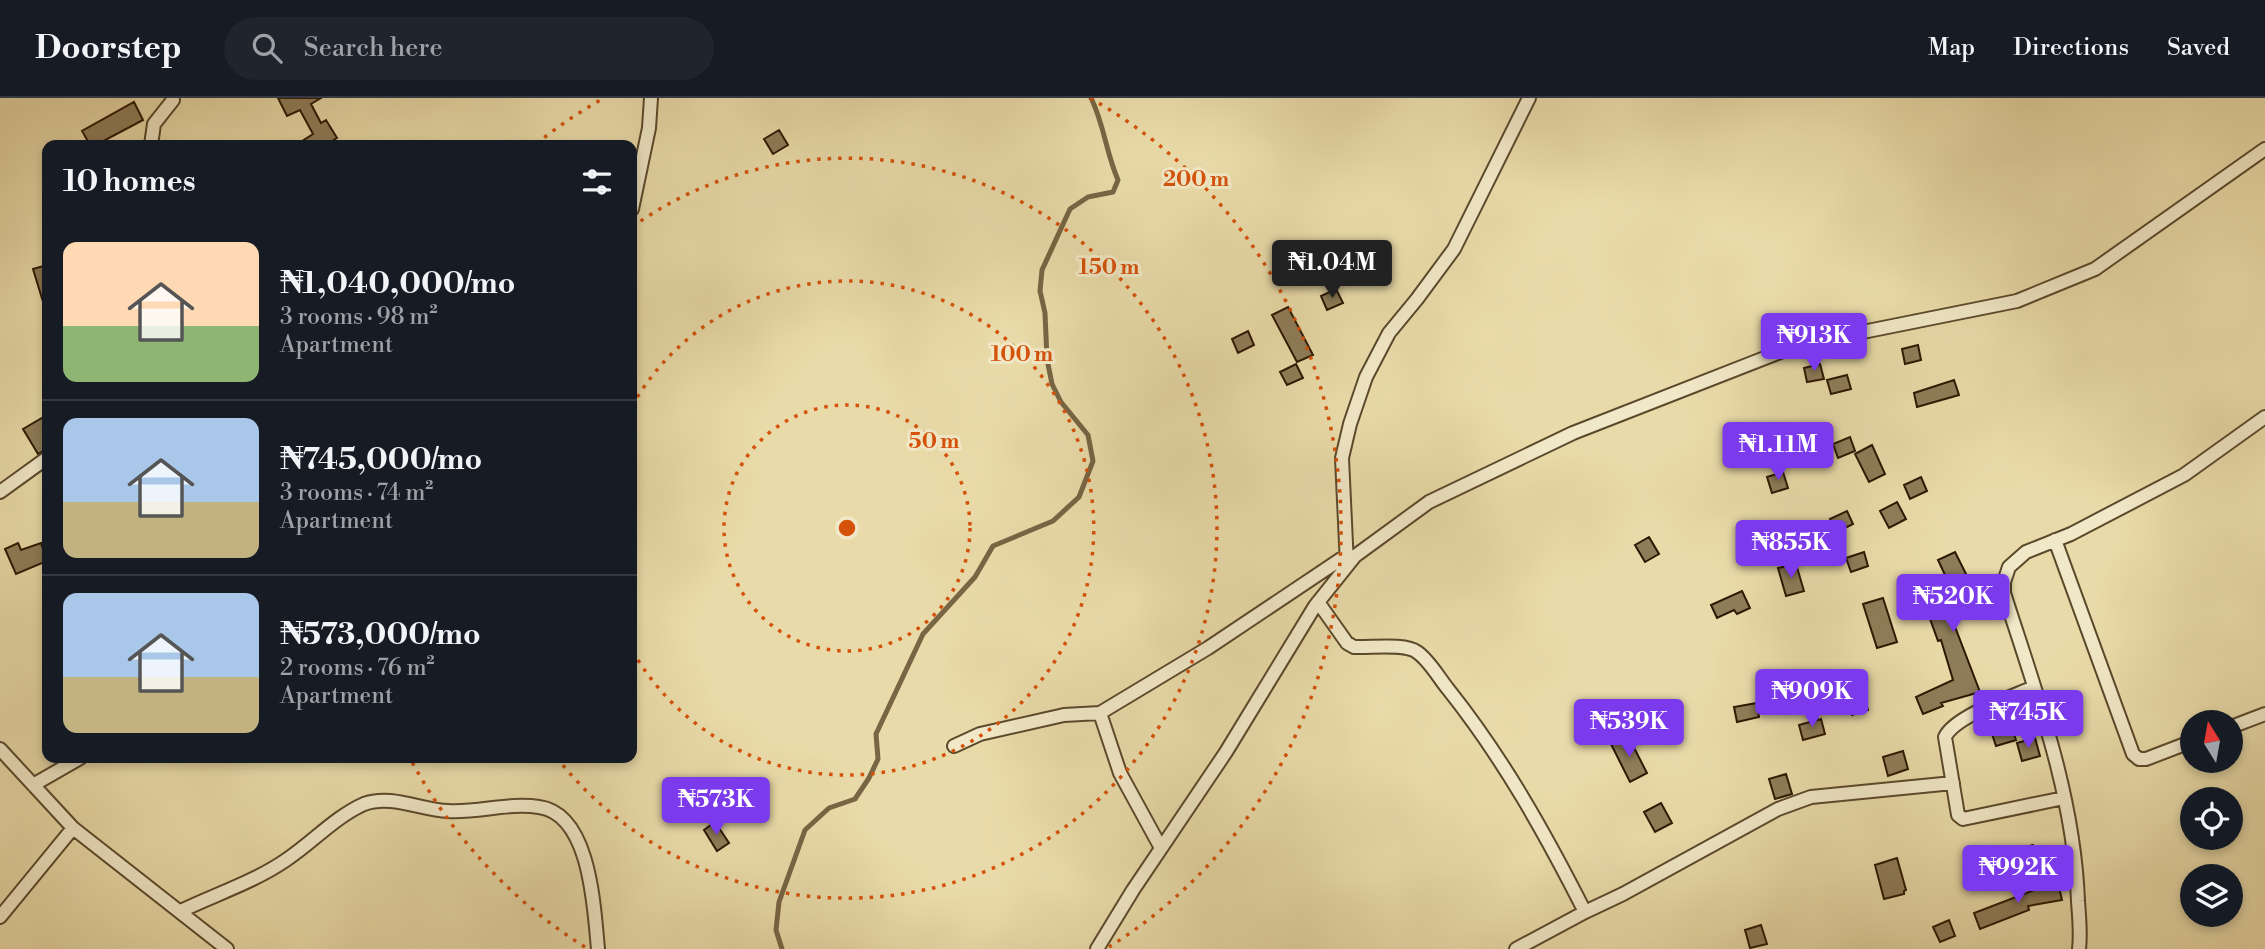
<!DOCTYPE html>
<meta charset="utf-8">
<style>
body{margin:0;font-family:"Libre Bodoni",serif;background:#20242c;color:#f1f3f6;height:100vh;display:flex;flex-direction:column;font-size:26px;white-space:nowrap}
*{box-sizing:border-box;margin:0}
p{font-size:23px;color:#9ea1a6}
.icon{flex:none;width:38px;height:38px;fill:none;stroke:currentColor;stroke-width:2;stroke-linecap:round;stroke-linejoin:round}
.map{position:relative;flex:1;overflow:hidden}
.sheet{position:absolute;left:42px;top:42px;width:595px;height:623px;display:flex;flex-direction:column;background:#171b24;border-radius:14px;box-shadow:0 4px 10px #0003}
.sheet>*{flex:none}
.needle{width:46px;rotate:349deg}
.controls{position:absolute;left:2180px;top:612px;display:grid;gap:14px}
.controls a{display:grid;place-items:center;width:63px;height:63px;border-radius:50%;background:#171b24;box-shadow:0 4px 10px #0003;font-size:35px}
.price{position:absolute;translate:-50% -60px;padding:0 16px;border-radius:7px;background:#7c3aed;color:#fff;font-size:23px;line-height:46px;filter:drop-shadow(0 2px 4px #0008)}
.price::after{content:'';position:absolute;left:50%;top:42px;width:21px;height:16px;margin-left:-10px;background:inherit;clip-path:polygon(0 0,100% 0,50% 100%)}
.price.selected{background:#222;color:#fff}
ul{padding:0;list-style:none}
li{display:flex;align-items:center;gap:21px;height:175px;padding:0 21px}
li+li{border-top:2px solid #363941}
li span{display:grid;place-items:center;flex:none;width:196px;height:140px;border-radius:14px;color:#555}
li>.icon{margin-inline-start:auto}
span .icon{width:84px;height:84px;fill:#fffc;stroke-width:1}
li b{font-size:30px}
h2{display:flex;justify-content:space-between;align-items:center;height:84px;padding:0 21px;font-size:30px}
header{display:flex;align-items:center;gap:42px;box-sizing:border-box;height:98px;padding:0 35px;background:#171b24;border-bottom:2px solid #363941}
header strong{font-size:33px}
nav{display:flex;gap:38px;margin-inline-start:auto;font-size:24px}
.search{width:490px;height:63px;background:#20242c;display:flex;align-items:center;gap:18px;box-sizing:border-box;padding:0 24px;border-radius:38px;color:#9ea1a6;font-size:26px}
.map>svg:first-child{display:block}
</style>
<header>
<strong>Doorstep</strong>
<div class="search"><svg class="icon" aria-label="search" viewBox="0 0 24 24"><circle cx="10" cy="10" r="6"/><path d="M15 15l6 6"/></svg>Search here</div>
<nav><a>Map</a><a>Directions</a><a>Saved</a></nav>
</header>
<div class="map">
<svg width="2265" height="851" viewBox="0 0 2265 851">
<rect width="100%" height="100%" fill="#e9dba9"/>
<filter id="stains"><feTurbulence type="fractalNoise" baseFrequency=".00286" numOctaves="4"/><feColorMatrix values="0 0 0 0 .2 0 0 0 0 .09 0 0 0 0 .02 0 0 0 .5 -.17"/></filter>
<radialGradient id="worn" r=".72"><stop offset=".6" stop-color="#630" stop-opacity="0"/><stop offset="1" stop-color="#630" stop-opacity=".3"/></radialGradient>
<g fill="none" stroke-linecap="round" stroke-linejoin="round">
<!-- stream -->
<path stroke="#776544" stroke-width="5" d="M782,851L776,832L779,804L805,732L829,710L855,701L869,680L878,661L876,636L923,536L975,479L993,448L1053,423L1079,399L1093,363L1088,337L1061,304L1052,286L1047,261L1045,215L1040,193L1042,172L1070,111L1088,99L1113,94L1118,82C1106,55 1104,26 1091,0"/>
</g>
<!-- building -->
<path fill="#8e7d59" stroke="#2c1802" stroke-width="2" d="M278,0H321L311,6L321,25L326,22L337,40L325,47H296L313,36L300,12L287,18Z
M134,4L143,22L96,47H90L82,33Z
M779,32L788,47L773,56L764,41Z
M47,167V207H44L33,171Z
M1336,191L1343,205L1327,212L1321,198Z
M1288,209L1313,257L1297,264L1272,217Z
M1248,233L1254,247L1238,255L1232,241Z
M1918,247L1921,262L1905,266L1902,251Z
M1296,266L1303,280L1287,287L1280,274Z
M1820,266L1824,281L1807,284L1804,270Z
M1847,277L1851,291L1831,296L1827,282Z
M1954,282L1959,297L1917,309L1914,295Z
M47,317V351L38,356L23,331Z
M1850,339L1855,353L1838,360L1833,346Z
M1872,347L1885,376L1869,384L1855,356Z
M1783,374L1788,390L1772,395L1767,379Z
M1921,379L1927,393L1910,401L1904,387Z
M1897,404L1906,421L1889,430L1880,413Z
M1847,413L1853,426L1837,434L1830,421Z
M1649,439L1659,456L1645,464L1635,447Z
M18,445L21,452L41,445L47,463L16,476L5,451Z
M1864,454L1868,468L1851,474L1846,460Z
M1955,454L1971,486L1985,481L1991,499L1949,513L1980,594L1941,605L1943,608L1923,616L1916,599L1953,582L1941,542L1938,543L1924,504L1953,494L1938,462Z
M1796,466L1804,493L1786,498L1778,470Z
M1742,493L1750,510L1737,516L1734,512L1717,520L1711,507Z
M1883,500L1897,544L1877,550L1863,506Z
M1825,572L1835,604L1819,610L1808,577Z
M1863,595L1868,612L1852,617L1847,600Z
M1757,605L1759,619L1737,624L1734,609Z
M1821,621L1825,636L1803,642L1799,627Z
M2010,624L2016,642L1996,648L1990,630Z
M1628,638L1647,675L1630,684L1611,646Z
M2035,640L2040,658L2022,663L2017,645Z
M1903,653L1908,671L1888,678L1883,659Z
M1786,676L1792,696L1775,701L1769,681Z
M1661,705L1672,725L1655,734L1644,714Z
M715,724L729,745L717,753L704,732Z
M2033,747L2038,764L2003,773L1999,756Z
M1897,760L1906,792L1904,793V796L1884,801L1875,767Z
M2058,785L2062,802L2028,808L2029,812L1980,831L1974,815L2045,788Z
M1949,822L1955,838L1940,844L1933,829Z
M1761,827L1767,846L1750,850L1745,832Z"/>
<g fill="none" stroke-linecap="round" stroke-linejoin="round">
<defs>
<path id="minor" d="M151,47L154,26L173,2
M632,111L649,30L651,0
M0,394L47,360
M2055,442L2133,656L2139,661H2146L2193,643
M1347,467L1342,360L1350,326L1366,279L1389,235L1417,201L1454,151L1529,0
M1318,504L1347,545L1354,549C1370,550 1405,545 1417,554C1429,562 1439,580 1448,591C1503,660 1545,735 1585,814
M2034,589C2012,599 1955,618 1945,639L1958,717L1963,721L2064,700
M1100,615L1120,675L1161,750
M2231,629L2265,616
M954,648L980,636L1064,617L1100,615L1208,550L1347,457
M0,651L73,730L227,851
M33,687L80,660
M181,813C216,796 254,784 286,762C313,744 335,719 364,706C391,696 421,712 448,713C478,715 509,704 539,709C591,716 594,811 598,851
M0,819L73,730
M1097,851L1133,792L1226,654L1315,508L1355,458L1429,404L1573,335L1798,247L2017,203L2095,171L2265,51
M1516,851L1585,814L1623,796L1778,711L1811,699L1953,685
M2079,851C2081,835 2079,819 2078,803C2074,696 2036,595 2004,495V484L2009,469L2026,454L2071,436L2184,377L2265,319"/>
</defs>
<!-- minor casing -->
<use href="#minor" stroke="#5b492c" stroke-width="16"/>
<!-- minor -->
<use href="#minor" stroke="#f1e8c7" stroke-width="12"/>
</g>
<!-- distance rings -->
<g fill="none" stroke="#d5520b" stroke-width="3.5" stroke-dasharray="3.5 7">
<circle cx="847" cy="430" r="123"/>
<path d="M632 308A247 247 0 1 1 632 552"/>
<path d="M632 129A370 370 0 1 1 557 660"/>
<path d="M585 849A494 494 0 0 1 411 662M536 46A494 494 0 0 1 604 0M1090 0A494 494 0 0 1 1109 849"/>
</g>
<circle cx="847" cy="430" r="10" fill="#d5520b" stroke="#f1e8c7" stroke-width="3.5"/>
<g font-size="21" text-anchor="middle" font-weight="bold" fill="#d5520b" stroke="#f1e8c7" stroke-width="6" stroke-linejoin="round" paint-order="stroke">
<text x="1196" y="88">200 m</text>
<text x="1109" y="176">150 m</text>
<text x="1022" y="263">100 m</text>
<text x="934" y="350">50 m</text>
</g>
<rect width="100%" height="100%" filter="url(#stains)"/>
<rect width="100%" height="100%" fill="url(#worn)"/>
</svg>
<div class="controls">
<a><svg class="needle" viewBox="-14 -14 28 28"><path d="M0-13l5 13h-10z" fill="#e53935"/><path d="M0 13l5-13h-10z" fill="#9ea1a6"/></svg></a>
<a><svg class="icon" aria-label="locate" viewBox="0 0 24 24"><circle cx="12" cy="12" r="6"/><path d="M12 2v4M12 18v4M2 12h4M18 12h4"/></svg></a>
<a><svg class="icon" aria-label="layers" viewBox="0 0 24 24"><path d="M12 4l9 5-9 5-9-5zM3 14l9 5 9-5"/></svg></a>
</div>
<b class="price selected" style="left:1332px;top:202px">₦1.04M</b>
<b class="price" style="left:1814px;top:275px">₦913K</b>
<b class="price" style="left:1778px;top:384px">₦1.11M</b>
<b class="price" style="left:1791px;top:482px">₦855K</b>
<b class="price" style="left:1953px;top:536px">₦520K</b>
<b class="price" style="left:1812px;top:631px">₦909K</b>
<b class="price" style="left:2028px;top:652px">₦745K</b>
<b class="price" style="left:1629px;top:661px">₦539K</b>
<b class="price" style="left:716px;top:739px">₦573K</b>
<b class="price" style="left:2018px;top:807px">₦992K</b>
<section class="sheet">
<h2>10 homes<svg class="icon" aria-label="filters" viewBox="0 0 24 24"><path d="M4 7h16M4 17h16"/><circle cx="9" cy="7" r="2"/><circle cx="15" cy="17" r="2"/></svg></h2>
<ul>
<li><span style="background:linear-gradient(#ffd9b3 60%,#8fb573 0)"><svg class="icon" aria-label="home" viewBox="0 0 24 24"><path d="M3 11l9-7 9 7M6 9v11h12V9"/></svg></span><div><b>₦1,040,000/mo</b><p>3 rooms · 98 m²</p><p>Apartment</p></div></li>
<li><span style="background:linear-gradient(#a9c7e8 60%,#c2b280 0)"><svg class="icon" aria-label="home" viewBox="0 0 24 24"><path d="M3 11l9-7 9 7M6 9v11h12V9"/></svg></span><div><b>₦745,000/mo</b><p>3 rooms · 74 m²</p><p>Apartment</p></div></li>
<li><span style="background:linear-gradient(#a9c7e8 60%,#c2b280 0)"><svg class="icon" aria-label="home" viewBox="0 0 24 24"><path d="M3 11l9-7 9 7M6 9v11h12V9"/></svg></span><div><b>₦573,000/mo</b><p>2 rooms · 76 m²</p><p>Apartment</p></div></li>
</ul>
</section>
</div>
